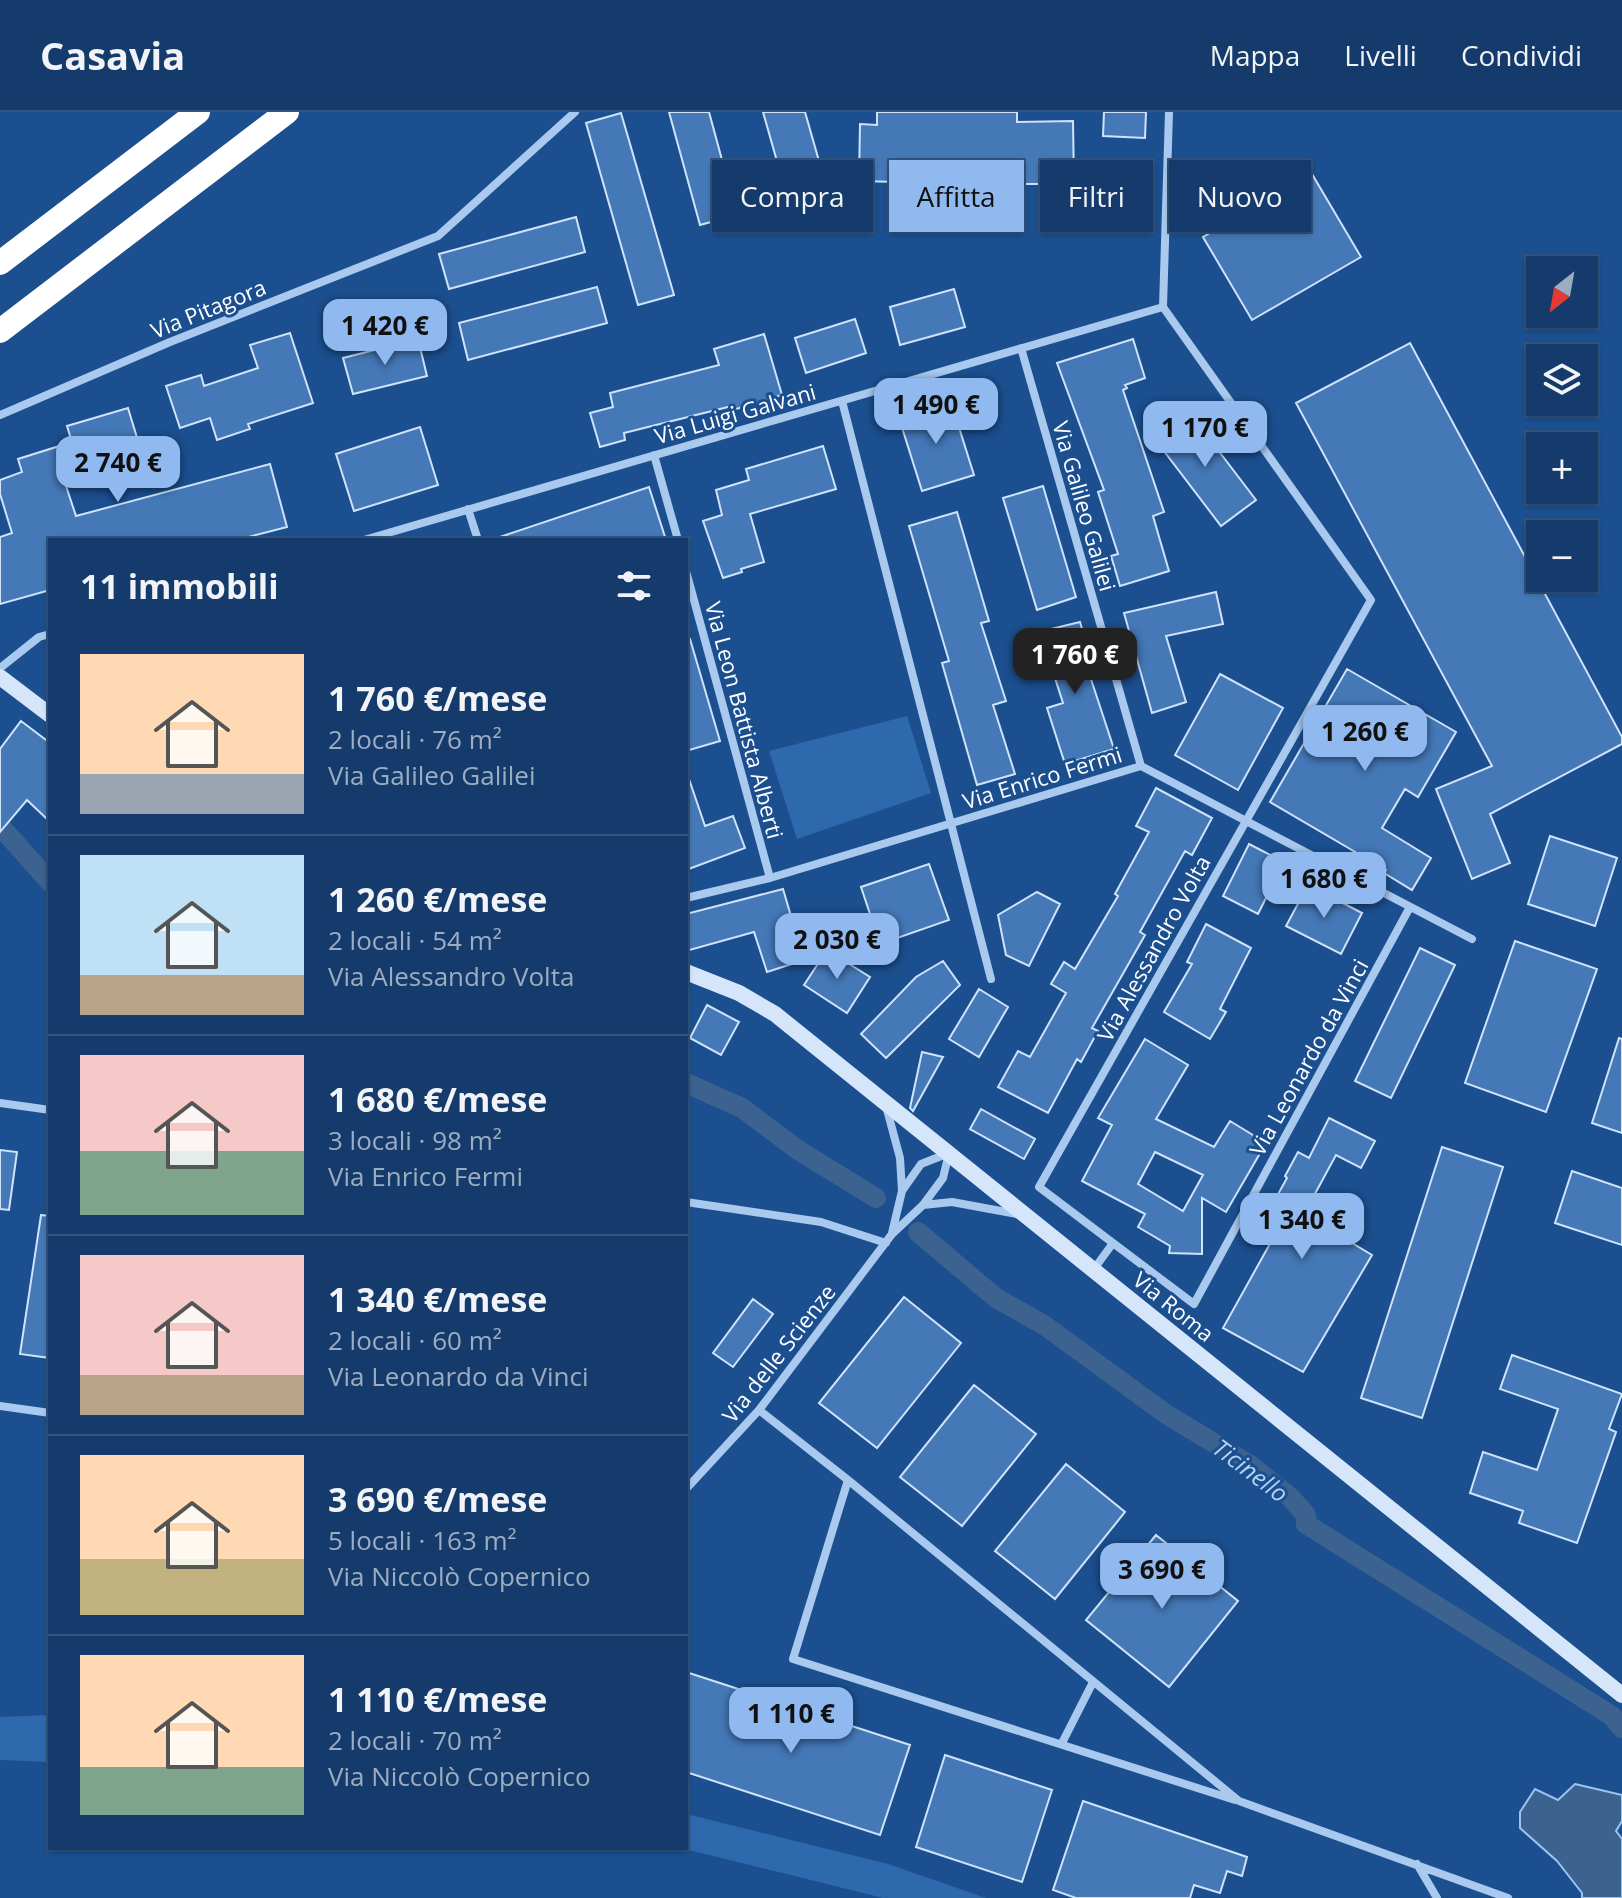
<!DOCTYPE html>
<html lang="it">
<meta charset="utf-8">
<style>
body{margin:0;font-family:"Open Sans",sans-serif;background:#214673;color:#f1f3f6;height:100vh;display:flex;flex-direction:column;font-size:30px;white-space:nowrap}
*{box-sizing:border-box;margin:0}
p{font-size:26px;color:#9dadc1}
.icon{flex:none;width:44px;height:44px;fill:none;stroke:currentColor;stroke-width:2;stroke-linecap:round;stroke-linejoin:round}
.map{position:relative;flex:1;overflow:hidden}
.drawer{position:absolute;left:48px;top:426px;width:640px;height:1312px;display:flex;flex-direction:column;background:#143b6b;border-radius:0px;box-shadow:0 2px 6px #0004,0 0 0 2px #33557e}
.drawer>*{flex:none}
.hud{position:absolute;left:712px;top:48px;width:760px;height:72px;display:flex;gap:16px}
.needle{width:52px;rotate:211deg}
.controls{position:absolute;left:1526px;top:144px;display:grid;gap:16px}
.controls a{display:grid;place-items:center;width:72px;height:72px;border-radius:0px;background:#143b6b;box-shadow:0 2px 6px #0004,0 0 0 2px #33557e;font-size:40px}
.price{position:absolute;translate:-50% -68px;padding:0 18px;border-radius:16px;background:#90b9f0;color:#111;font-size:26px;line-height:52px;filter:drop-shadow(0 2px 4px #0008)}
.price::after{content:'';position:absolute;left:50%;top:48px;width:24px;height:18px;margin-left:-12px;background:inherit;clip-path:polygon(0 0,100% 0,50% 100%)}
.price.current{background:#222;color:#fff}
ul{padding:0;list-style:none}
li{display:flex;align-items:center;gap:24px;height:200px;padding:0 32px}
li+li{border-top:2px solid #33557e}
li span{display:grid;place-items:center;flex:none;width:224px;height:160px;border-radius:0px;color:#555}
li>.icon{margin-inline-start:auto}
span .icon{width:96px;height:96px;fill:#fffc;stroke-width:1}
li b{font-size:34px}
h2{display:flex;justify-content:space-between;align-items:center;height:96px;padding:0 32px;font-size:34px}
.tag{padding:0 28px;border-radius:0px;background:#143b6b;box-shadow:0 2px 6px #0004,0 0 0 2px #33557e;font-size:28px;line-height:72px}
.tag.current{background:#90b9f0;color:#111}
header{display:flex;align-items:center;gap:48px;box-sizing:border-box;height:112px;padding:0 40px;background:#143b6b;border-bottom:2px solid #33557e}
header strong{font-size:38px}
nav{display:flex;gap:44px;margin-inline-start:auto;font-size:28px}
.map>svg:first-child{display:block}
</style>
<header>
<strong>Casavia</strong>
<nav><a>Mappa</a><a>Livelli</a><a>Condividi</a></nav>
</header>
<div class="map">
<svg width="1622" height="1786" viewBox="0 0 1622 1786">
<rect width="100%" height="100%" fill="#1b4f8f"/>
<!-- green -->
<path fill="#2e69ad" d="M907,604L931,681L797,727L769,639Z
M50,1603V1650L0,1648V1605Z
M686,1702L888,1752L986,1786H883L681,1736H686Z"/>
<!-- water -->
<path fill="#3c6290" stroke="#9cc4f0" stroke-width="2" d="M1575,1672L1622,1683V1709L1616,1719L1622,1727V1786H1582V1781L1557,1749L1520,1716V1700L1535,1677L1558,1688Z"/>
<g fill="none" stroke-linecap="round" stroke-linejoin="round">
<!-- canal -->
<path stroke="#3c6290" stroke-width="20" d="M0,714L50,770
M686,971L742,996L798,1038L876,1086
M918,1120L996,1186L1044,1213L1166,1302L1250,1353L1290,1385L1306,1403V1412L1612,1604L1622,1616"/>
</g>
<!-- building -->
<path fill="#4478b7" stroke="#cfe3fa" stroke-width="2" fill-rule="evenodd" d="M669,0H709L737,103L700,113Z
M763,0H805L833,98L794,109Z
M877,0H1017V10L1073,9L1074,72H1015L1014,115H937L938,71L859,69L860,12L877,13Z
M1104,0H1146L1145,26L1103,24Z
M621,1L674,183L638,193L586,11Z
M1312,62L1361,145L1252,208L1203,125Z
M576,105L585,140L449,177L439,142Z
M597,175L607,211L468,248L459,211Z
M954,177L965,215L900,233L890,195Z
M855,207L866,241L806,261L795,226Z
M290,221L313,291L248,312L250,317L217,328L210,306L180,316L166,274L201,263L204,274L258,256L250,233Z
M764,222L782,283L733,298L732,294L624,321L625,328L600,335L590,301L613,295L610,281L719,253L714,237Z
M418,227L427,264L353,282L343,246Z
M1133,227L1145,266L1125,273L1127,276L1123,278L1164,400L1153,404L1169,459L1120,474L1111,444L1118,442L1098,380L1104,378L1057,251Z
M1410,231L1622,625V632L1490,702L1510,751L1472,767L1436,677L1492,654L1296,291Z
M951,290L974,363L922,379L899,306Z
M128,296L145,352L66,374L76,404L270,352L287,415L237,428H50V478L0,492V425L12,421L0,382V368L22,360L18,347L72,330L67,314Z
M1189,300L1256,388L1221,414L1154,326Z
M420,315L438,373L354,399L336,342Z
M823,334L836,377L750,402L764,450L741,457L742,460L723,466L703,409L722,403L716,378L749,368L746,357Z
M1043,374L1076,485L1037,498L1003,386Z
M649,375L666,428H500V425Z
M957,400L989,509L981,511L1006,589L993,593L1015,662L977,673L942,551L949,549L909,414Z
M1216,480L1223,512L1166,524L1186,590L1152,601L1124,501Z
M1080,510L1093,553L1087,555L1114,637L1065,652L1047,596L1063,591L1041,523L1044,522L1043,519Z
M690,527L720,629L686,639V528Z
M1347,557L1456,620L1418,685L1405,677L1382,716L1431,746L1412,778L1384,761L1386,758L1270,690Z
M1220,562L1283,596L1238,678L1175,643Z
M21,609L50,631V710L27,688L0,720V637Z
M686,667H689L705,714L733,704L745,736L686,758Z
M1156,676L1212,706L1192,743L1185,739L1140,820L1145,823L1092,916L1098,919L1081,950L1077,947L1048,1001L998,975L1018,939L1030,945L1066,881L1051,872L1064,850L1075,857L1118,784L1115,782L1149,720L1136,714Z
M1550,724L1617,746L1595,814L1528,792Z
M1249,732L1284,750L1258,802L1223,784Z
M929,752L949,808L880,832L861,775Z
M1308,773L1362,801L1341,842L1286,814Z
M783,777L804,848L767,860L754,820L686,839V802Z
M1037,780L1060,792L1029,854L1006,843L998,803Z
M1206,812L1251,836L1220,897L1226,900L1210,927L1164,900L1192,852L1187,850Z
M1515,829L1597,857L1546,1000L1465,971Z
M1420,836L1455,853L1391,986L1355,969Z
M827,838L870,865L847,901L804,873Z
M943,849L960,873L886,946L861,922L916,865Z
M979,877L1008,895L979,945L949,927Z
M707,893L739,910L721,943L690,926Z
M1619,926L1622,927V1021L1592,1011Z
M1145,927L1188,953L1156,1007L1214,1035L1230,1009L1266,1031L1226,1100L1202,1086V1142L1169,1141L1170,1134L1138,1115L1145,1102L1082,1069L1112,1013L1098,1006ZM1155,1040L1203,1063L1183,1099L1138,1072Z
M922,940L943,945L913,999L910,996Z
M981,997L1035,1027L1024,1047L970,1017Z
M1329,1006L1375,1029L1361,1056L1336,1043L1304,1102L1372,1143L1303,1260L1223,1216L1276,1121L1261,1113L1287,1066L1285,1064L1298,1040L1309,1046Z
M1442,1035L1503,1055L1422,1306L1361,1286Z
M0,1038L17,1040L9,1098L0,1097Z
M1572,1059L1622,1076V1133L1555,1111Z
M41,1103L50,1104V1246L20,1242Z
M904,1185L961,1231L877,1336L819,1291Z
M753,1187L773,1202L733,1255L713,1241Z
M1512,1243L1622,1282L1609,1317L1616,1320L1577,1431L1519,1411L1523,1399L1470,1381L1483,1340L1537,1358L1558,1297L1500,1277Z
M974,1273L1036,1322L962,1414L900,1365Z
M1066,1352L1125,1400L1055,1487L995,1439Z
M1156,1423L1238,1489L1169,1575L1086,1508Z
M686,1560L910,1633L880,1723L686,1660Z
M945,1643L1052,1678L1022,1770L916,1735Z
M1083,1689L1247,1745L1242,1764L1227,1759L1220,1781L1194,1773L1190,1786H1076L1053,1778Z"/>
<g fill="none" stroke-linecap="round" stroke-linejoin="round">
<!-- street -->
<path stroke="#a9c9ee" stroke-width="8" d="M1021,236L1141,654
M842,289L991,867
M0,303L170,230L438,124L575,0
M654,343L678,428
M468,397L478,428
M364,428L1163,195
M686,459L770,766
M0,556L39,525L50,522
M686,786L770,766L1141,654L1472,827
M0,991L50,998
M886,994L900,1046L902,1079
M686,1090L821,1110L886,1131
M923,1093L952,1090L1017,1102
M892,1121L902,1079L921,1052L949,1041
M1113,1131L1194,1192L1410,795
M1094,1157L1113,1131L1039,1075L1371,488L1163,195L1169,0
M0,1294L50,1301
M759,1298L848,1368L1239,1689L1508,1786
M848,1368L793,1547L1235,1688
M686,1377L759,1298L892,1122L923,1093L943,1066L949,1041
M1062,1631L1093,1570
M1417,1752L1437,1786"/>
<!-- secondary -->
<path stroke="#d6e6fa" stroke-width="16" d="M0,565L50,603
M686,860L739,881L775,902L1622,1583"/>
<!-- highway -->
<path stroke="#fff" stroke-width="24" d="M0,151L198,0
M0,219L287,0"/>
</g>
<g text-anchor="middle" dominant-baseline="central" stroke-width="6" stroke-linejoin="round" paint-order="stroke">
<!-- street labels -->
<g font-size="22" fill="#fff" stroke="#1b4f8f">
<text transform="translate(208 196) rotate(-22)">Via Pitagora</text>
<text transform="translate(735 301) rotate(-16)">Via Luigi Galvani</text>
<text transform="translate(1085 394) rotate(74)">Via Galileo Galilei</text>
<text transform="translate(745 608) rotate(75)">Via Leon Battista Alberti</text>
<text transform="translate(1042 665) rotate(-17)">Via Enrico Fermi</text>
<text transform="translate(1153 836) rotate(-61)">Via Alessandro Volta</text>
<text transform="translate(1308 945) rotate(-61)">Via Leonardo da Vinci</text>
<text transform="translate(1174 1194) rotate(39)">Via Roma</text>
<text transform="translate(778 1241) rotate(-52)">Via delle Scienze</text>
</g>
<!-- water labels -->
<g font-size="24" font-style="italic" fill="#b5d3f5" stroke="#1b4f8f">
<text transform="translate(1251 1358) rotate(37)">Ticinello</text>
</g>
</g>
</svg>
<div class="controls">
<a><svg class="needle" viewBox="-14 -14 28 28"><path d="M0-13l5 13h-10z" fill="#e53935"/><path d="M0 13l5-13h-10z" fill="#9dadc1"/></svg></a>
<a><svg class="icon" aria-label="layers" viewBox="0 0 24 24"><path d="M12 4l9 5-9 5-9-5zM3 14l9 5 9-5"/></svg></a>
<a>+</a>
<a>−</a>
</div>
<b class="price" style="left:385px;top:255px">1 420 €</b>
<b class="price" style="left:936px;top:334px">1 490 €</b>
<b class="price" style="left:1205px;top:357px">1 170 €</b>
<b class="price" style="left:118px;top:392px">2 740 €</b>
<b class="price current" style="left:1075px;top:584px">1 760 €</b>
<b class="price" style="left:1365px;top:661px">1 260 €</b>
<b class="price" style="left:1324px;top:808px">1 680 €</b>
<b class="price" style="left:837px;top:869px">2 030 €</b>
<b class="price" style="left:1302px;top:1149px">1 340 €</b>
<b class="price" style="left:1162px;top:1499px">3 690 €</b>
<b class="price" style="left:791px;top:1643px">1 110 €</b>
<div class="hud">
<a class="tag">Compra</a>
<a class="tag current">Affitta</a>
<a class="tag">Filtri</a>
<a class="tag">Nuovo</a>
</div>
<section class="drawer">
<h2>11 immobili<svg class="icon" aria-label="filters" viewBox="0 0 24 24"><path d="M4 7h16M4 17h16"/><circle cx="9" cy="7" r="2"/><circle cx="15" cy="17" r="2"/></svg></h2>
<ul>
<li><span style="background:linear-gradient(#ffd9b3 75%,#9aa5b1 0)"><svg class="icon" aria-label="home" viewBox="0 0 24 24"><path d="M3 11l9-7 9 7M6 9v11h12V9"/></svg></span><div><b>1 760 €/mese</b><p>2 locali · 76 m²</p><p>Via Galileo Galilei</p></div></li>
<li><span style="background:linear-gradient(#bfe0f5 75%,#b9a48a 0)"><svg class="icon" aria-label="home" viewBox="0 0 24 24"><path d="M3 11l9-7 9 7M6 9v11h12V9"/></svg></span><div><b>1 260 €/mese</b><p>2 locali · 54 m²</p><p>Via Alessandro Volta</p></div></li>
<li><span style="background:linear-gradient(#f6c9c9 60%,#7fa58c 0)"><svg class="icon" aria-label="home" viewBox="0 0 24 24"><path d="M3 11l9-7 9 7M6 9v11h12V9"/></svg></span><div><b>1 680 €/mese</b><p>3 locali · 98 m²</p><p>Via Enrico Fermi</p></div></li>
<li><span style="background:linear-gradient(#f6c9c9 75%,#b9a48a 0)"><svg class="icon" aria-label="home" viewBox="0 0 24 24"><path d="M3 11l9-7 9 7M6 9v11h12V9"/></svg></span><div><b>1 340 €/mese</b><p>2 locali · 60 m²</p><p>Via Leonardo da Vinci</p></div></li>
<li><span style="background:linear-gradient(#ffd9b3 65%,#c2b280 0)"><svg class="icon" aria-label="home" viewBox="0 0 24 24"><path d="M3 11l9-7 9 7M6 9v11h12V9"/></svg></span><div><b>3 690 €/mese</b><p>5 locali · 163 m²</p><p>Via Niccolò Copernico</p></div></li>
<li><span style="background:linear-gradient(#ffd9b3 70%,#7fa58c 0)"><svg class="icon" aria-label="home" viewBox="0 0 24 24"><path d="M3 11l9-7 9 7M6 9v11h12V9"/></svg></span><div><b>1 110 €/mese</b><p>2 locali · 70 m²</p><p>Via Niccolò Copernico</p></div></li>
</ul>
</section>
</div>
